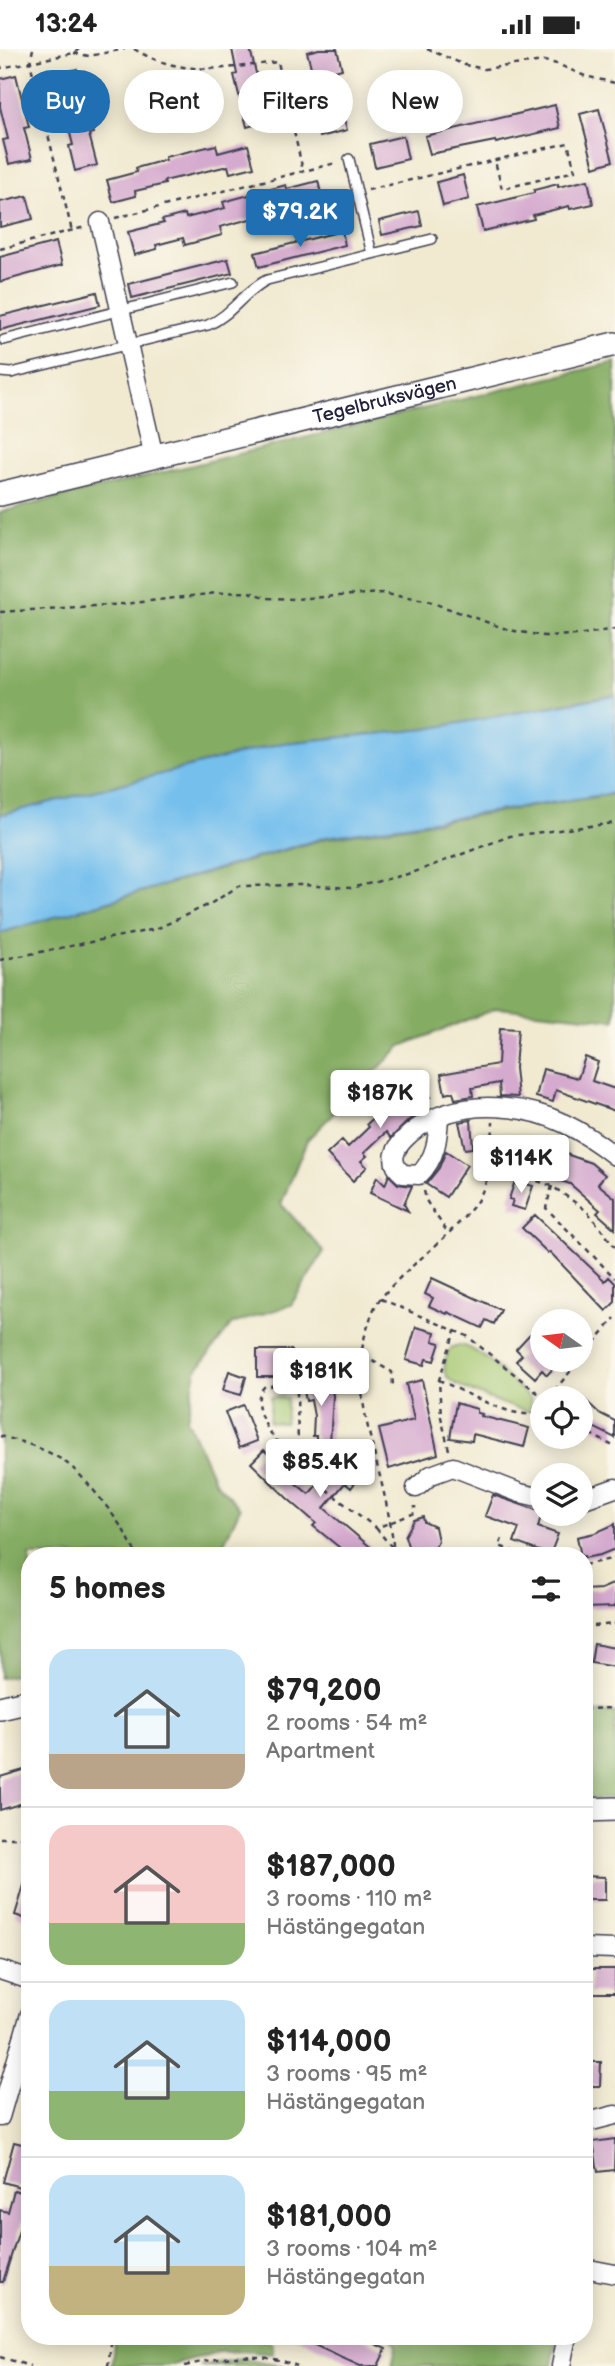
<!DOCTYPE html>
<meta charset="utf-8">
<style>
body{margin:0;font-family:"Balsamiq Sans",sans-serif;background:#f6f6f6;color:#222;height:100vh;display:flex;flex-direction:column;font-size:26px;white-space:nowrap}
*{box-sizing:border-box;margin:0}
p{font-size:23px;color:#767676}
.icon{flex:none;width:38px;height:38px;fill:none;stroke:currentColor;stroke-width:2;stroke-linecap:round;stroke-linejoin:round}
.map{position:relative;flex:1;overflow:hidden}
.side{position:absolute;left:21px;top:1498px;width:572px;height:798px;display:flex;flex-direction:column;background:#fff;border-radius:28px;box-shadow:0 4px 18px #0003}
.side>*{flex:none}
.guide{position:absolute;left:21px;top:21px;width:574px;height:63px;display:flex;gap:14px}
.needle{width:46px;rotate:284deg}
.tools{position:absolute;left:530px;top:1260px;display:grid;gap:14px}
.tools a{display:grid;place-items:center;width:63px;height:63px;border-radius:50%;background:#fff;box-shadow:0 4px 18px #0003;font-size:35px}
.price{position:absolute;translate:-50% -60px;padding:0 16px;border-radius:7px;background:#fff;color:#222;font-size:23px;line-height:46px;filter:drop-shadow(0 2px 4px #0008)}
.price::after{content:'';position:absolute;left:50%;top:42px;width:21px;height:16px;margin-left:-10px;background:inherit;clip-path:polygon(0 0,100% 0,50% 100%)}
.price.active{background:#1f6fb2;color:#fff}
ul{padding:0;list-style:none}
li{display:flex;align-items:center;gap:21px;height:175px;padding:0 28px}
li+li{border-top:2px solid #e0e0e0}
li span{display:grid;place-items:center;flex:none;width:196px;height:140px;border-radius:21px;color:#555}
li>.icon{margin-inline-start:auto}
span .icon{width:84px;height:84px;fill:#fffc;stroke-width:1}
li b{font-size:30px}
h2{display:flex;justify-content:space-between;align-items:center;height:84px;padding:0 28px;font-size:30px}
.chip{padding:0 24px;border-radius:32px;background:#fff;box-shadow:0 4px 18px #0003;font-size:24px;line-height:63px}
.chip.active{background:#1f6fb2;color:#fff}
.status{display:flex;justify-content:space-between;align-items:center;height:49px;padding:0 35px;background:#fff;direction:ltr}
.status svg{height:19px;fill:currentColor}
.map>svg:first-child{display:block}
</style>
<div class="status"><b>13:24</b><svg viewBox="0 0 49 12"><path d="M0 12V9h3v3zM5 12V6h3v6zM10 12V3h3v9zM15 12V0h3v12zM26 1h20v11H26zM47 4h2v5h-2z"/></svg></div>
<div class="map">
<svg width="615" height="2317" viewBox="0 0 615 2317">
<rect width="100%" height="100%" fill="#fbf7ec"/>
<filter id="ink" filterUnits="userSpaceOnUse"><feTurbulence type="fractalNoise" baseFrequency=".0143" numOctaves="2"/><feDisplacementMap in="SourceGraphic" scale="14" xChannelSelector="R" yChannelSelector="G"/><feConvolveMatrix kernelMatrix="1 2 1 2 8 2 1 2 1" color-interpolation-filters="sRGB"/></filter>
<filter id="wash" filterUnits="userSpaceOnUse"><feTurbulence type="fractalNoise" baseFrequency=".00686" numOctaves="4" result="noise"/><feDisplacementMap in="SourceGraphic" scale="28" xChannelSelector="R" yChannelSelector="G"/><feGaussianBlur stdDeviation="1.57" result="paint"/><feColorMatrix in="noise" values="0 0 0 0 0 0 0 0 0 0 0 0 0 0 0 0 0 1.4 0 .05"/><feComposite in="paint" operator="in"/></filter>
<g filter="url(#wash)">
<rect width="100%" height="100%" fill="#f1ead1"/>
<!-- green -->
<path fill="#a5c76f" stroke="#647455" stroke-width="2" d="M459,1296C480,1297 513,1336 530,1349L531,1360L528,1362C512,1359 460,1340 449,1330C440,1321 446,1306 452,1298Z
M271,1348L287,1349L285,1374L269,1373Z"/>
<!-- forest -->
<path fill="#84ac62" stroke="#53674e" stroke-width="2" d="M615,313V645L428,680L283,694L0,766V463Z
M615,745V971L497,959L401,997L307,1091L281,1155L324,1202L291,1256L232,1275L196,1322L187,1370L214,1431L240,1459L218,1507H30V1623L0,1629V884L327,789Z
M615,1663V1749L585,1751L584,1664Z
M115,2287H257L273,2295V2305L241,2302L218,2303L166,2317H111Z
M390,2287H557L552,2317H392L396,2296Z
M241,2310L284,2317H200Z"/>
<!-- water -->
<path fill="#74bfed" stroke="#4b7094" stroke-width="2" d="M615,646V744L326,788L0,884V766L283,694L427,680Z"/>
<g id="blocks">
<!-- building -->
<path fill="#d5aacf" d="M232,0H250L268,72L247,78L234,26L237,25Z
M319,0H337L342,20L326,24L335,59L341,58L347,81L320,88L313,58L307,60L301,37L315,33L307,3Z
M77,20L93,84L89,85L97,116L75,122L69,97L73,96L55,25Z
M16,26L29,78L24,79L32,110L9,115L3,91L8,90L0,58V30Z
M555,56L560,79L496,94L495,92L430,105L425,87Z
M599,60L613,112L594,118L580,65Z
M403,87L408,110L375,118L370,95Z
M216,96L218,104L248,96L254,118L230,124L228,117L164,132L165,135L135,142L136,147L113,153L107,131L137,123L136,119L165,111V108Z
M463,126L469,150L443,157L437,133Z
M588,131L593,155L570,160L569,157L533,166L534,170L483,182L477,158L534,144V141L558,135V138Z
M318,132L324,156L301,162L299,157L220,178L222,186L185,196L183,189L156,196L157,200L134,206L128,183L164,174L162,171L185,165L186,169L225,159L223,153L286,136L287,140Z
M27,147L33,170L0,178V153Z
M419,162L422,177L382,186L379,172Z
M342,182L345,196L259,218L255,204Z
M56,193L62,216L0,233V208Z
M228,210L232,224L132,249L129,235Z
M97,243L100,256L0,281V267Z
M500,979L518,980L515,1019L518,1048L500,1047L499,1034L472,1039L473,1047L455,1050L453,1043L445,1045L441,1025L498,1015Z
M585,1008L598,1013L592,1032L615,1040V1062L556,1041L553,1053L536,1048L543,1020L578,1029Z
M419,1032L430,1048L421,1050L428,1060L410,1070L391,1089L386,1083L364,1104L367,1107L361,1112L367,1118L353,1132L327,1105L342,1091L348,1098L369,1078L367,1075L388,1056L384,1057Z
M471,1071L473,1099L465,1100L459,1073Z
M541,1096L591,1114L605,1126L598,1135L615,1149V1180L597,1164L600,1161L570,1135L531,1122Z
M446,1102L467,1116L446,1148L426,1135L439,1119Z
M389,1126L398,1135L412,1137L404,1155L408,1162L370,1144L377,1128L385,1136Z
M515,1132L533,1137L525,1161L511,1157L513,1151L509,1150Z
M535,1166L605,1232L609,1228L615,1234V1253L606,1262L550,1203L548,1204L522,1179Z
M432,1229L501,1261L494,1275L486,1271L482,1279L448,1263L447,1265L429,1257L433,1249L425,1245Z
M416,1278L435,1283L433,1292L440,1294L434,1312L426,1310L424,1316L406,1311Z
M530,1285L542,1297V1311H561L547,1326L542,1321L535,1329L516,1312L522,1306L516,1300Z
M257,1301H292V1328H257Z
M229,1322L246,1328L241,1346L223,1341Z
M330,1330L333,1347L330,1393L316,1392V1387H313L314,1367L311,1351L306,1352L303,1336Z
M422,1331L438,1405L389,1420L379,1380L414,1371L406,1335Z
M581,1347L599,1364L615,1372V1389L581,1372Z
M456,1354L477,1360V1364L482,1365L481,1367L529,1379L524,1398L473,1385L472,1392L450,1389Z
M243,1356L257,1392L239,1399L225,1363Z
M264,1401L291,1427L289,1429L309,1445L329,1422L321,1416L333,1401L362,1425L351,1439L345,1434L324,1459L381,1507H350L313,1477L316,1474L287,1449L251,1414Z
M493,1446L542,1463L538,1478L558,1485L550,1506L514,1493L519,1479L485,1467Z
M423,1468L424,1473L435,1478L438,1492L432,1503L420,1507L409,1500L405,1487L414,1471Z
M615,1475V1500L600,1506L584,1509V1507H581L577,1488L595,1484Z
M615,1534V1558L584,1559V1541L601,1540Z
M594,1595L615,1599V1618L591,1614Z
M30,1719V1752L0,1761V1728Z
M584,1827L605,1828V1851H584Z
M26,1830H30V1871L15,1866Z
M590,1920H615V1944H590Z
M584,2013H601L600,2037H584Z
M615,2090L614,2121L598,2123L593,2093Z
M14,2093L30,2097V2115L23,2139L3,2133Z
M14,2141L30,2146L3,2233H0V2161L8,2163Z
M295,2287H358L386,2300L378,2317H360Z"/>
</g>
</g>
<g filter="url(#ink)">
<use href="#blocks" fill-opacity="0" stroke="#414052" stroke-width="2"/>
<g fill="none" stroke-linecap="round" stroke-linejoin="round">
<defs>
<path id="service" d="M372,205L432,190
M4,291L233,233
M0,323L11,324L208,276C232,266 244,242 267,231L372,205L349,110"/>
<path id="minor" d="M100,173L154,408
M439,1067C438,1090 436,1109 419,1126L403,1125C373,1102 428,1069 448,1064C466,1058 489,1057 507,1059C549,1062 583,1082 615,1107
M416,1439L431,1426L453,1418L520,1444L542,1449
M581,1451L615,1439
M584,1899L615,1900
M0,1921L30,1931
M0,2068L30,1965
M584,2074L615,2066
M584,2219L615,2225
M561,2317L567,2287"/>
<g id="tertiary">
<path id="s1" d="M0,445L615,295"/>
<path d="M0,1659L30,1652"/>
<path d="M584,1761L615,1760"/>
</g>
</defs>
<!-- service casing -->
<use href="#service" stroke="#414052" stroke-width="12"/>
<!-- minor casing -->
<use href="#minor" stroke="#414052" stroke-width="21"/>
<!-- tertiary casing -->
<use href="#tertiary" stroke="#414052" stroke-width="26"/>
<!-- path -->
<path stroke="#414052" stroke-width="2.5" stroke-dasharray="5 5" stroke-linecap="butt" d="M33,0L30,13L72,182
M134,0C183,29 224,19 278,13L303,122
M427,0L465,16L484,20L544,12L557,15L585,27L615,34
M74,4L89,7L125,0
M0,16L1,19L74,4L79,0
M368,141L568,94L575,122L502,140L495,112
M115,169L336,114
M0,200L85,178
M0,563L125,555L217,544L249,543L269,549L295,550L381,544L430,553L509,581L544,587L577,586L615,580
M0,911L156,880L210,855L239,837L301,836L351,839L412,824L510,787L615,774
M490,1116L552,1137L587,1162L615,1198
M552,1137L546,1159L615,1229
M424,1142L427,1153L448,1184
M381,1250L467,1287L544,1349
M581,1309L615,1269
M439,1331C459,1340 507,1367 529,1365C535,1364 539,1359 542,1355
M292,1336C308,1323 336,1302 357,1306C369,1308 382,1318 392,1323L393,1337
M548,1349L580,1311
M581,1380L615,1398
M0,1387C24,1393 50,1401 69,1416C87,1430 131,1485 136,1507
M449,1401L441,1368L439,1331L455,1282
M301,1417L298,1399L297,1343L292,1336L282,1335L264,1338C231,1376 351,1459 376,1479L415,1464V1457
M376,1479L394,1501L404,1507
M502,1490L499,1497L527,1507
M393,1507C394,1488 389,1468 385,1449C374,1397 350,1335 366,1283C370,1271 373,1258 381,1249C409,1215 448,1191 475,1155C492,1131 492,1101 493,1073
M584,1516L615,1509
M584,1578L615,1575
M584,1660L615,1659
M0,1789H18L30,1785
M387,2287L388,2289
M0,2308L30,2317
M108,2317L112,2287
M185,2317C222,2307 261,2302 297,2317"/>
<!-- service -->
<use href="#service" stroke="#fff" stroke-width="9"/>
<!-- minor -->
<use href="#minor" stroke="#fff" stroke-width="18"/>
<!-- tertiary -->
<use href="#tertiary" stroke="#fff" stroke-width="23"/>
</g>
</g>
<g text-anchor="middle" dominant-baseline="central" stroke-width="6" stroke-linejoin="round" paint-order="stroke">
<!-- street labels -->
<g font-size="19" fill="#22223b" stroke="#fbf7ec">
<text stroke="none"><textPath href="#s1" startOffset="396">Tegelbruksvägen</textPath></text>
</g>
</g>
</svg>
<div class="tools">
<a><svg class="needle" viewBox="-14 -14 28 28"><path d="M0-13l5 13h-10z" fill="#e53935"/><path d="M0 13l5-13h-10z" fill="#767676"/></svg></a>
<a><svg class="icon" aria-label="locate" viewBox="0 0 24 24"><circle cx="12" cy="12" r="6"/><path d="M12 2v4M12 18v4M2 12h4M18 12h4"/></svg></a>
<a><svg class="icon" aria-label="layers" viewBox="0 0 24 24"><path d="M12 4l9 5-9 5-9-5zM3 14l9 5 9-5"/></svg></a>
</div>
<b class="price active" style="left:300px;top:200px">$79.2K</b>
<b class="price" style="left:380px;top:1081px">$187K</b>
<b class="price" style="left:521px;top:1146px">$114K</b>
<b class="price" style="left:321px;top:1359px">$181K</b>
<b class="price" style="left:320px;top:1450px">$85.4K</b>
<div class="guide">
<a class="chip active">Buy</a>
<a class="chip">Rent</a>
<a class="chip">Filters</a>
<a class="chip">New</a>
</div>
<section class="side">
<h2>5 homes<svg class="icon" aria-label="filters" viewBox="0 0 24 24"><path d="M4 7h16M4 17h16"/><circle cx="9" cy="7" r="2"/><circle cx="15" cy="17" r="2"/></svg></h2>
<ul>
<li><span style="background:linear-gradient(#bfe0f5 75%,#b9a48a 0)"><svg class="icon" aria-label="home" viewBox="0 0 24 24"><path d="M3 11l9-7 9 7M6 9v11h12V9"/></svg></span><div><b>$79,200</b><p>2 rooms · 54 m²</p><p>Apartment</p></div></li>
<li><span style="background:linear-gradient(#f6c9c9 70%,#8fb573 0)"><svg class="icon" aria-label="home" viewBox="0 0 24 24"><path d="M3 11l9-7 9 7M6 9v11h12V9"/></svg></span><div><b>$187,000</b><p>3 rooms · 110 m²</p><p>Hästängegatan</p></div></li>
<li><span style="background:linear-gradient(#bfe0f5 65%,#8fb573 0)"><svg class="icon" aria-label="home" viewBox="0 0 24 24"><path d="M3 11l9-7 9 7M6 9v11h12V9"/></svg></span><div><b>$114,000</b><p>3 rooms · 95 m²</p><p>Hästängegatan</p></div></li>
<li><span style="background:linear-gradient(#bfe0f5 65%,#c2b280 0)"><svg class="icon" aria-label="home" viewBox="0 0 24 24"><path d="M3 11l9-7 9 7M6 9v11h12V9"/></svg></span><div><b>$181,000</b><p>3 rooms · 104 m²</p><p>Hästängegatan</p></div></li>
</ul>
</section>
</div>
